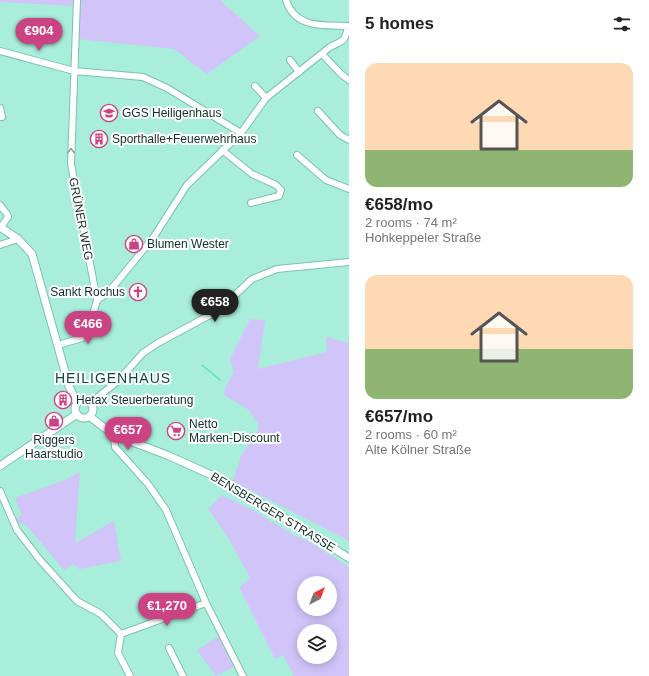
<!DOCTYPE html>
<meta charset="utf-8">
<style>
body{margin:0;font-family:Helvetica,sans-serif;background:#f6f6f6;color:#202124;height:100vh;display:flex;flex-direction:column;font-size:15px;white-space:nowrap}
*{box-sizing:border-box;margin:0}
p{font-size:13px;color:#757577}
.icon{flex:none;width:22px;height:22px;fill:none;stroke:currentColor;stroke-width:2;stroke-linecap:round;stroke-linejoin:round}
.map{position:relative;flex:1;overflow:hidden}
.sheet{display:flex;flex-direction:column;background:#fff;width:300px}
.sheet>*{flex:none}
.needle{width:26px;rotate:41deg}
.controls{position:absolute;left:297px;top:576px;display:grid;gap:8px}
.controls a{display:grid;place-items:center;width:40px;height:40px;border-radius:50%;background:#fff;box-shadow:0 2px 10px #0003;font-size:20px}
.price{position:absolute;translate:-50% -34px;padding:0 9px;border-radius:14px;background:#cb4382;color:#fff;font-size:13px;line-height:26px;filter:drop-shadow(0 1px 2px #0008)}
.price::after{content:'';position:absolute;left:50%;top:24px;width:12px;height:9px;margin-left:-6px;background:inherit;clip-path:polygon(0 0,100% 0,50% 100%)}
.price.current{background:#222;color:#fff}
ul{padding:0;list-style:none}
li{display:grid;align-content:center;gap:8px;height:212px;padding:0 16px}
li span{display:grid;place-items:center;height:124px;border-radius:12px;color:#555}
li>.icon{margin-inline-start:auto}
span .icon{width:72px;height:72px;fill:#fffc;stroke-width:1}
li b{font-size:17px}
h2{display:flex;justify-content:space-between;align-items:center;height:48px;padding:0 16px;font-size:17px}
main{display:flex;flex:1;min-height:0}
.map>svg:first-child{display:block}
</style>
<main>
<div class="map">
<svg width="349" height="676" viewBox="0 0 349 676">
<rect width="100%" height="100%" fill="#a8eedb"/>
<!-- green -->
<path fill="#d1c4f9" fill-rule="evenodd" d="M0,0H75L74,6L0,2Z
M79,0H222L221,1L260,36L207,74L174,49L78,39Z
M250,319L265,320L258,369L327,352L326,337L349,343V541L233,481L241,456L258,430V424L249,410L224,395L225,389L234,372L230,359Z
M80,472L75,543L114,521L121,561L79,569L73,564L64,570L27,526L14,520L22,515L15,498L65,480Z
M222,495L255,511L293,535L308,541L349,567V676H294L283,655L275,659L239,587L250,578L229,539L208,509ZM304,583H330V609H304ZM304,631H330V657H304Z
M219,636L234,667L216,676L197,650Z"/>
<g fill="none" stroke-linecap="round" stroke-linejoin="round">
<!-- stream -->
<path stroke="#5cdfc1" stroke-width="1.5" d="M202,365L220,380"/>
<defs>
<path id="minor" d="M286,0C295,29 324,25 349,26
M0,51L74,71L143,77L167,88L241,133
M322,54L341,74L349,80
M290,60L299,72
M255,86L266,98
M0,108L2,117
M318,111L340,135L349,140
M222,150L252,174L276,185L281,190L279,196L251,203
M297,155L326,180L349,189
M0,205L7,214L8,217L1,227
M0,245L18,239
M97,300L108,293L153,238L187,185L241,133L266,98L330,47C343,40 345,43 348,26
M58,345L82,338L88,332L97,300L71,164L77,0
M90,403L117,382L143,353L158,343L219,310L252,279L277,269L349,262
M114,435L115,447L148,484L166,510L206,603L243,676
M0,491L17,530L40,560L77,601L101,614L121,634
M121,634L206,603
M121,634L118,653L130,676
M169,648L183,676"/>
<path id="major" d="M0,227L18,239L32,254L69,386L77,403
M75 409a9 9 0 1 1 18 0a9 9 0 1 1-18 0Z
M89,416L114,435L167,455L227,482L349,558
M0,466L77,414"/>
</defs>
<!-- minor casing -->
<use href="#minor" stroke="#7cc1af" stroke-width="8"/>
<!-- major casing -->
<use href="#major" stroke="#7cc1af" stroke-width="9"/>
<!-- minor -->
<use href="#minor" stroke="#fff" stroke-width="6"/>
<!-- major -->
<use href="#major" stroke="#fff" stroke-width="7"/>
</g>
<!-- one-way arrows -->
<defs><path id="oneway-chevron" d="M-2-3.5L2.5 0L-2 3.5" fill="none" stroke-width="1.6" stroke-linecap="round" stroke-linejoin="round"/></defs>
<use stroke="#94a19e" href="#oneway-chevron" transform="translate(71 151) rotate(-89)"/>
<!-- icons -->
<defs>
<symbol id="school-ring" viewBox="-11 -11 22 22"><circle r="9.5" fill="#fefefe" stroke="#cb4382" stroke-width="1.5"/><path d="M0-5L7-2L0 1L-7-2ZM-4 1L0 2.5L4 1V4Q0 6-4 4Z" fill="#cb4382"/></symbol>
<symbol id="building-ring" viewBox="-11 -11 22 22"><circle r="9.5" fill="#fefefe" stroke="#cb4382" stroke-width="1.5"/><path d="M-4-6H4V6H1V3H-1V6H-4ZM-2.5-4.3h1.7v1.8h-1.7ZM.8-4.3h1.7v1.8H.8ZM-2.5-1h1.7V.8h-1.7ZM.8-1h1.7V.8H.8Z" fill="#cb4382"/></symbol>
<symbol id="shop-ring" viewBox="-11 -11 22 22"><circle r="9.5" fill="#fefefe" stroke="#cb4382" stroke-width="1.5"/><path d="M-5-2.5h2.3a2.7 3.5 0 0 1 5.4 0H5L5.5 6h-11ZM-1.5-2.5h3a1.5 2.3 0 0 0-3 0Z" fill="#cb4382"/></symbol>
<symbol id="church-ring" viewBox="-11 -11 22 22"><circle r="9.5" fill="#fefefe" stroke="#cb4382" stroke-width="1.5"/><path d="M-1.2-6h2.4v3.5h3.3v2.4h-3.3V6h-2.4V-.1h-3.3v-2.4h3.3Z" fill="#cb4382"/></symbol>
<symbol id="supermarket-ring" viewBox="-11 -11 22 22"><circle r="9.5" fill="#fefefe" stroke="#cb4382" stroke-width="1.5"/><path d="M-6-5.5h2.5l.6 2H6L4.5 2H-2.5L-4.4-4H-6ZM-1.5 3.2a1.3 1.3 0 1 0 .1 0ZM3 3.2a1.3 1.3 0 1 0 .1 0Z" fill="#cb4382"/></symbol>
</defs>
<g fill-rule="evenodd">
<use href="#school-ring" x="99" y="103" width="20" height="20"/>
<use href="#building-ring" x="89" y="129" width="20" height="20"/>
<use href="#shop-ring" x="124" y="234" width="20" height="20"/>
<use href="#church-ring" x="128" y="282" width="20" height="20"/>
<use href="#building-ring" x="53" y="390" width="20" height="20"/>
<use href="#shop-ring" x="44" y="411" width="20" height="20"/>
<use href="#supermarket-ring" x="166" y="421" width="20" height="20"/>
</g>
<g text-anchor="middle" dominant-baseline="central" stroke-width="4" stroke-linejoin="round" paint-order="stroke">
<!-- poi labels -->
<g font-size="12" fill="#112e27" stroke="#fefefe" text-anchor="start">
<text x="122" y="113">GGS Heiligenhaus</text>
<text x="112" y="139">Sporthalle+Feuerwehrhaus</text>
<text x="147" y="244">Blumen Wester</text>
<text x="125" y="292" text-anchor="end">Sankt Rochus</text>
<text x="76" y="400">Hetax Steuerberatung</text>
<text x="189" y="424">Netto<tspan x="189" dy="14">Marken-Discount</tspan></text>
<text x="54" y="440" text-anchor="middle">Riggers<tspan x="54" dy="14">Haarstudio</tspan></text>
</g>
<!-- street labels -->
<g font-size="12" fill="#112e27" stroke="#fefefe">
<text transform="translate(81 219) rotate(79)">GRÜNER WEG</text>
<text transform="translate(273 512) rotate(31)">BENSBERGER STRASSE</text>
</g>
<!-- quarter labels -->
<g font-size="14" letter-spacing="1" fill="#0f473c" stroke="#fefefe">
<text x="113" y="378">HEILIGENHAUS</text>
</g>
</g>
</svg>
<div class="controls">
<a><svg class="needle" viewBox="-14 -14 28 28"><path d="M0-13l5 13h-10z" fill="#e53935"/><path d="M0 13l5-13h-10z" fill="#757577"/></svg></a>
<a><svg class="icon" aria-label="layers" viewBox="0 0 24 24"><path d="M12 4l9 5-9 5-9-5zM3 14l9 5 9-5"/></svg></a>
</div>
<b class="price" style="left:39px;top:52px">€904</b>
<b class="price current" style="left:215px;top:323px">€658</b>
<b class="price" style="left:88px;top:345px">€466</b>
<b class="price" style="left:128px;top:451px">€657</b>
<b class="price" style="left:167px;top:627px">€1,270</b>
</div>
<section class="sheet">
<h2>5 homes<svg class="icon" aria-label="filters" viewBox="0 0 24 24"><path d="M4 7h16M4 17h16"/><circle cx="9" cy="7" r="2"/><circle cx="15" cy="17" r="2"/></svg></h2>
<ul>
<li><span style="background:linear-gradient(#ffd9b3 70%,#8fb573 0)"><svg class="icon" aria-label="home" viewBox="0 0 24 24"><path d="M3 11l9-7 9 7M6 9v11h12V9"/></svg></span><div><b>€658/mo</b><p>2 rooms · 74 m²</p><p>Hohkeppeler Straße</p></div></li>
<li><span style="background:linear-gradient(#ffd9b3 60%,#8fb573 0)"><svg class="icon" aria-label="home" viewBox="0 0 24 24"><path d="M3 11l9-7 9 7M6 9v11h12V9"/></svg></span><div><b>€657/mo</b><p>2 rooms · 60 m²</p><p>Alte Kölner Straße</p></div></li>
</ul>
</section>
</main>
